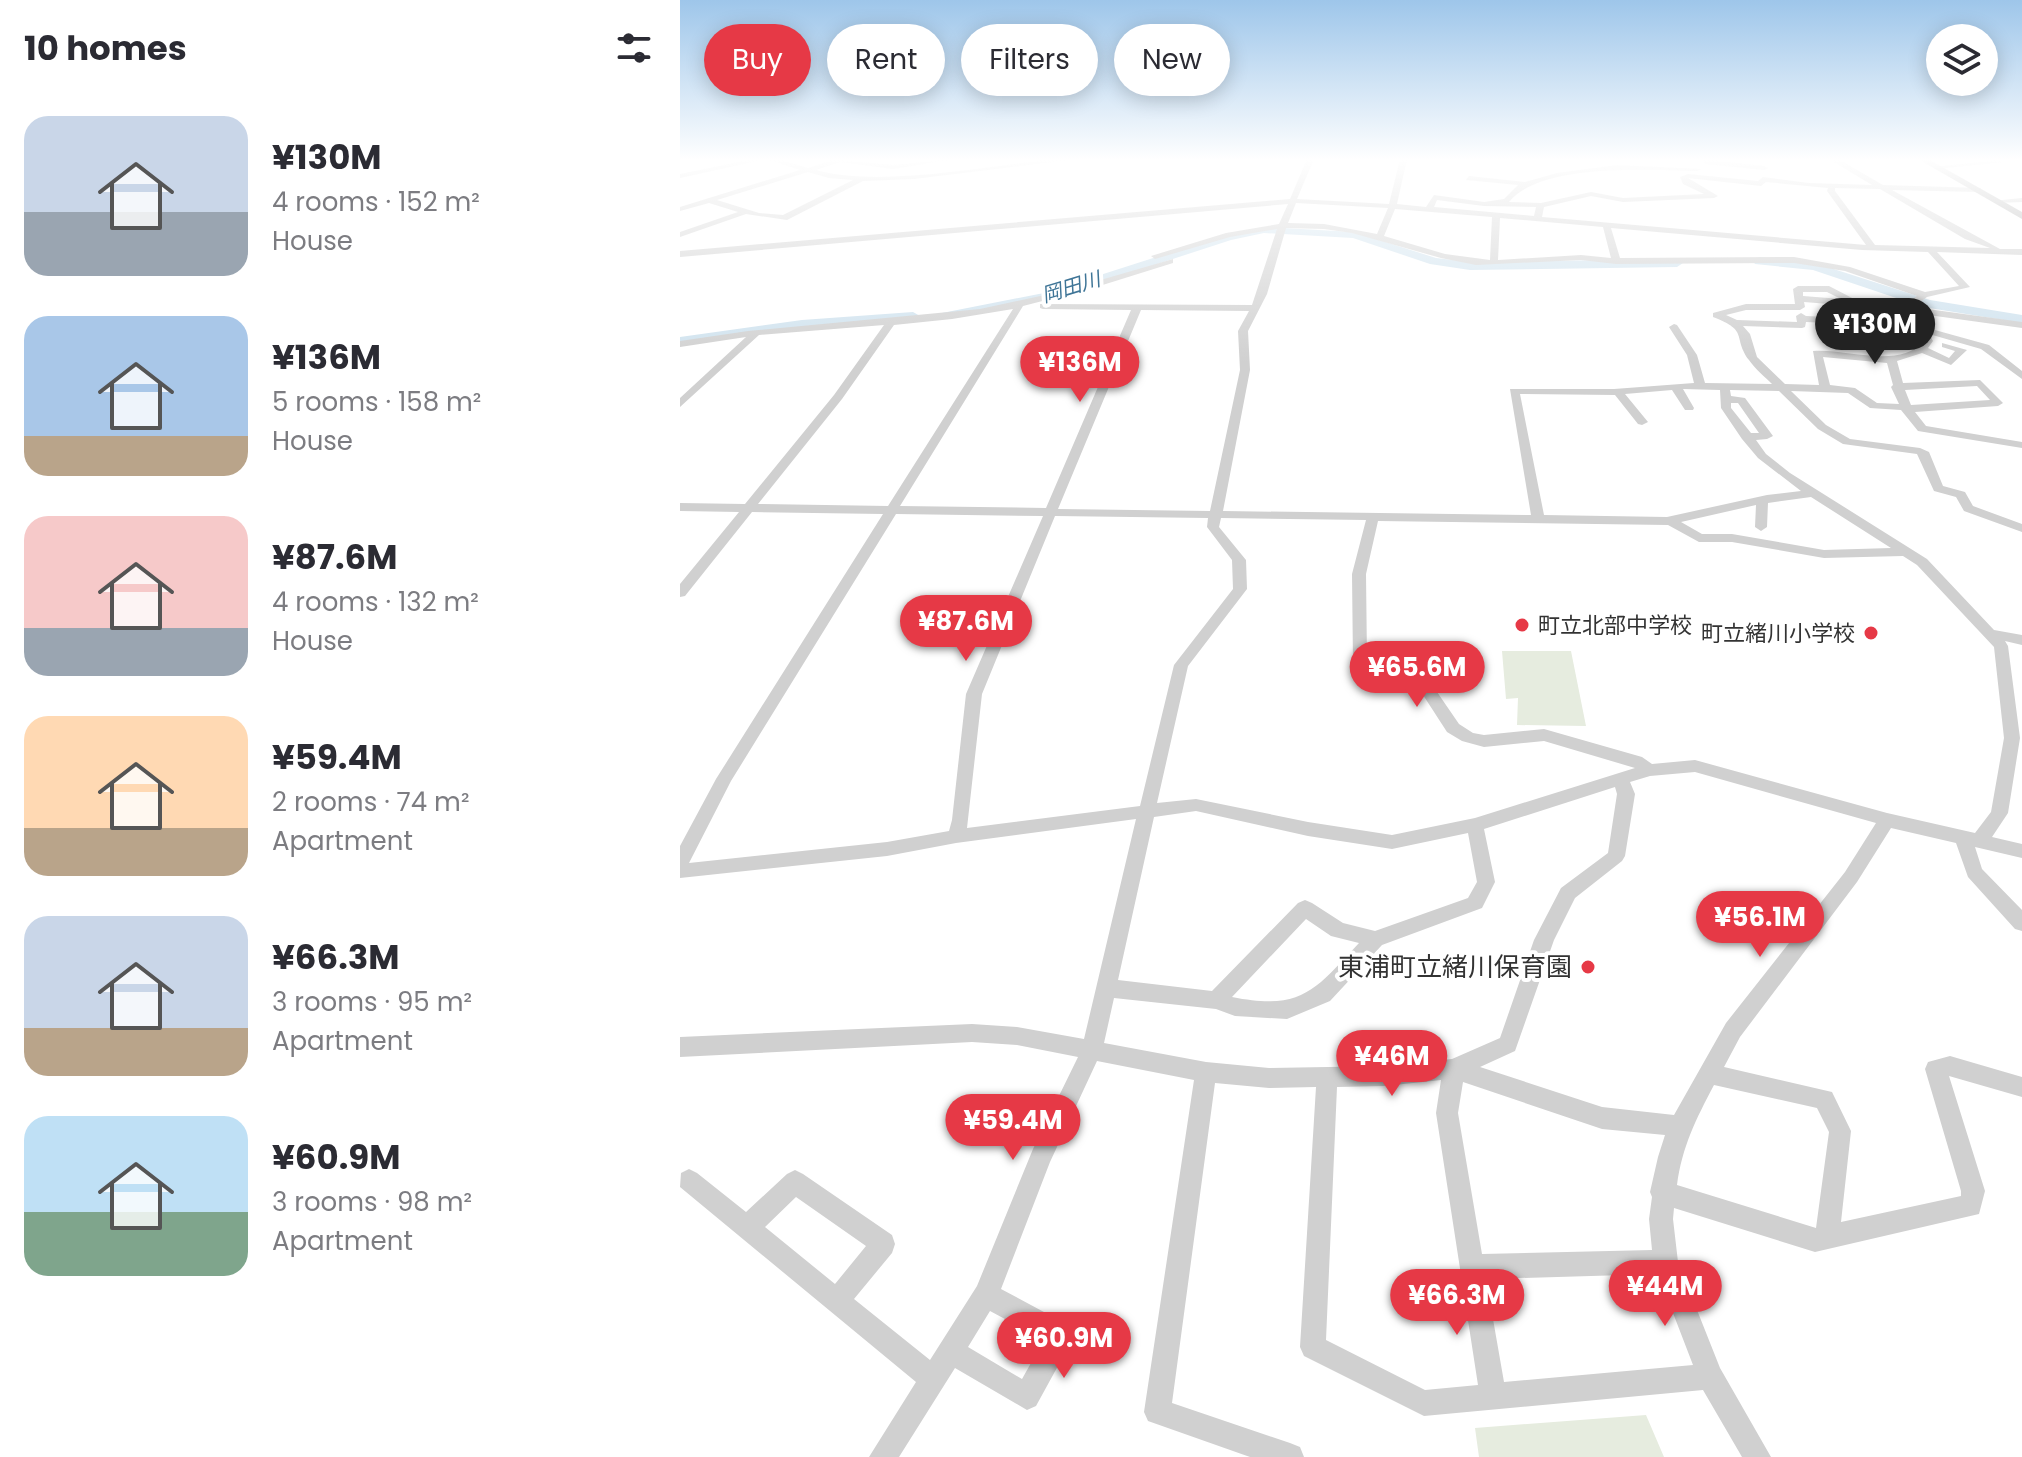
<!DOCTYPE html>
<meta charset="utf-8">
<style>
body{margin:0;font-family:Poppins,"Noto Sans JP",sans-serif;background:#f7f7f7;color:#2b2b33;height:100vh;display:flex;flex-direction:column;font-size:30px;white-space:nowrap}
*{box-sizing:border-box;margin:0}
p{font-size:26px;color:#7c7c81}
.icon{flex:none;width:44px;height:44px;fill:none;stroke:currentColor;stroke-width:2;stroke-linecap:round;stroke-linejoin:round}
.map{position:relative;flex:1;overflow:hidden}
.drawer{display:flex;flex-direction:column;background:#fff;width:680px}
.drawer>*{flex:none}
.banner{position:absolute;left:24px;top:24px;width:760px;height:72px;display:flex;gap:16px}
.fabs{position:absolute;left:1246px;top:24px;display:grid;gap:16px}
.fabs a{display:grid;place-items:center;width:72px;height:72px;border-radius:50%;background:#fff;box-shadow:0 4px 20px #0003;font-size:40px}
.price{position:absolute;translate:-50% -68px;padding:0 18px;border-radius:28px;background:#e63946;color:#fff;font-size:26px;line-height:52px;filter:drop-shadow(0 2px 4px #0008)}
.price::after{content:'';position:absolute;left:50%;top:48px;width:24px;height:18px;margin-left:-12px;background:inherit;clip-path:polygon(0 0,100% 0,50% 100%)}
.price.on{background:#222;color:#fff}
ul{padding:0;list-style:none}
li{display:flex;align-items:center;gap:24px;height:200px;padding:0 24px}
li span{display:grid;place-items:center;flex:none;width:224px;height:160px;border-radius:24px;color:#555}
li>.icon{margin-inline-start:auto}
span .icon{width:96px;height:96px;fill:#fffc;stroke-width:1}
li b{font-size:34px}
h2{display:flex;justify-content:space-between;align-items:center;height:96px;padding:0 24px;font-size:34px}
.pill{padding:0 28px;border-radius:36px;background:#fff;box-shadow:0 4px 20px #0003;font-size:28px;line-height:72px}
.pill.on{background:#e63946;color:#fff}
main{display:flex;flex:1;min-height:0}
.map>svg:first-child{display:block}
</style>
<main>
<section class="drawer">
<h2>10 homes<svg class="icon" aria-label="filters" viewBox="0 0 24 24"><path d="M4 7h16M4 17h16"/><circle cx="9" cy="7" r="2"/><circle cx="15" cy="17" r="2"/></svg></h2>
<ul>
<li><span style="background:linear-gradient(#c9d6e8 60%,#9aa5b1 0)"><svg class="icon" aria-label="home" viewBox="0 0 24 24"><path d="M3 11l9-7 9 7M6 9v11h12V9"/></svg></span><div><b>¥130M</b><p>4 rooms · 152 m²</p><p>House</p></div></li>
<li><span style="background:linear-gradient(#a9c7e8 75%,#b9a48a 0)"><svg class="icon" aria-label="home" viewBox="0 0 24 24"><path d="M3 11l9-7 9 7M6 9v11h12V9"/></svg></span><div><b>¥136M</b><p>5 rooms · 158 m²</p><p>House</p></div></li>
<li><span style="background:linear-gradient(#f6c9c9 70%,#9aa5b1 0)"><svg class="icon" aria-label="home" viewBox="0 0 24 24"><path d="M3 11l9-7 9 7M6 9v11h12V9"/></svg></span><div><b>¥87.6M</b><p>4 rooms · 132 m²</p><p>House</p></div></li>
<li><span style="background:linear-gradient(#ffd9b3 70%,#b9a48a 0)"><svg class="icon" aria-label="home" viewBox="0 0 24 24"><path d="M3 11l9-7 9 7M6 9v11h12V9"/></svg></span><div><b>¥59.4M</b><p>2 rooms · 74 m²</p><p>Apartment</p></div></li>
<li><span style="background:linear-gradient(#c9d6e8 70%,#b9a48a 0)"><svg class="icon" aria-label="home" viewBox="0 0 24 24"><path d="M3 11l9-7 9 7M6 9v11h12V9"/></svg></span><div><b>¥66.3M</b><p>3 rooms · 95 m²</p><p>Apartment</p></div></li>
<li><span style="background:linear-gradient(#bfe0f5 60%,#7fa58c 0)"><svg class="icon" aria-label="home" viewBox="0 0 24 24"><path d="M3 11l9-7 9 7M6 9v11h12V9"/></svg></span><div><b>¥60.9M</b><p>3 rooms · 98 m²</p><p>Apartment</p></div></li>
</ul>
</section>
<div class="map">
<svg width="1342" height="1457" viewBox="0 0 1342 1457">
<rect width="100%" height="100%" fill="#fff"/>
<!-- green -->
<path fill="#e6ecdf" d="M822,651H891L906,726L837,725L838,698L826,699Z
M966,1415L984,1457H799L795,1428Z"/>
<g fill="none" stroke-linecap="round" stroke-linejoin="round">
<!-- river -->
<path fill="#cfe2ee" fill-rule="evenodd" d="M584,227L674,232L756,258L790,262L997,259L1003,263L997,267L790,270L750,264L673,238L584,233L551,240L370,299L268,317L262,313L364,293L545,235Z
M1079,257L1135,263L1250,300L1342,315V323L1243,307L1133,270L1075,264L1073,261Z
M233,312L240,316L238,319L122,328L0,345V337L122,320Z"/>
<!-- minor -->
<path fill="#d0d0d0" fill-rule="evenodd" d="M73,159H86L0,178V174Z
M87,159H98L128,168L150,161L147,159L213,165L274,159L213,169L160,162L136,170C199,188 308,166 375,159H396L234,179L183,181L107,220L66,214L0,237V232L58,212L29,203L0,211V207L120,170ZM128,172L149,178L173,180L103,215L79,213L37,200Z
M627,159H634L617,199L709,204L720,159H727L717,204L746,207L754,195L804,202L824,199L838,185L786,180L789,176L845,182L877,173L937,165L1021,169L1017,171C969,170 862,162 829,202L861,203L911,192L943,198L1024,194L1003,184L1000,177L1008,174L1078,181L1083,177L1129,183L1192,185L1149,159H1158L1203,185L1301,188L1298,192L1212,190L1320,249H1342V255L1257,252L1290,287L1247,297L1233,307L1342,322V328L1234,313L1244,327L1309,345L1342,371V379L1301,349L1249,334L1253,341L1248,348L1269,358L1275,351L1262,347V343L1287,350L1271,365L1242,353L1217,361L1223,383L1300,380L1323,403L1318,406L1235,412L1246,426L1342,442V448L1238,431L1221,410L1190,408L1168,393L1111,391L1146,425L1170,439L1240,448L1249,452L1263,486L1285,492L1293,506L1342,524V532L1284,511L1276,497L1254,491L1237,454L1163,444L1138,429L1099,391L1050,390L1051,396L1065,398L1093,436L1087,439L1076,440L1086,454L1110,473L1247,559L1314,630L1342,635V645L1325,641L1328,646L1340,738L1328,813L1312,837L1342,844V858L1295,847L1302,869L1342,910V931L1335,929L1288,877L1276,843L1211,828L1177,882L1060,1037L1044,1067L1152,1092L1171,1131L1161,1222L1281,1196V1191L1245,1069L1248,1062L1270,1056L1342,1077V1097L1269,1076L1305,1191L1299,1214L1135,1252L994,1208L993,1219L998,1262L1040,1368L1091,1457H1062L1023,1390L744,1416L624,1356L620,1347L636,1087L589,1088L535,1083L492,1403L610,1443L620,1447L624,1457H570L468,1421L464,1412L514,1080L417,1061L370,1162L321,1289L390,1326L394,1335L390,1344L356,1406L347,1410L275,1368L219,1457H189L236,1382L0,1187L1,1173L9,1169L17,1173L66,1212L107,1174L115,1170L123,1174L212,1235L215,1244L212,1253L174,1299L250,1360L297,1286L353,1149L398,1057L337,1045L292,1042L0,1057V1037L292,1024L337,1027L404,1039L456,819L276,843L207,856L0,878V846L36,779L203,514L72,512L5,596L0,597V584L59,512L0,511V503L65,504L154,395L204,325L79,335L0,407V398L66,337L0,347V341L68,331L300,309L379,292L493,259V263L413,288L343,306L220,506L366,508L451,310L363,309L360,308V304L572,305L597,229L550,237L475,259L471,256L546,233L599,224L608,204L0,257V251L610,199ZM1008,178L1081,186L1086,182L1148,188L1147,191L1186,245L862,217L864,207L911,196L943,202L1034,198L1038,196ZM1155,188L1200,189L1285,239L1310,248L1195,245L1155,191ZM757,200L804,206L856,207L854,216L754,207ZM616,203L708,208L697,234L644,224L608,223ZM715,209L812,217L810,260L765,254L704,236ZM820,218L923,227L931,258L901,255L818,260ZM606,228L644,229L672,233L761,258L796,265L901,260L936,264L1114,263L1165,271L1237,296L1224,304L1176,300L1149,286H1118L1113,289L1115,304H1066L1033,313V317C1070,331 1052,337 1069,360C1075,369 1085,377 1092,384L1025,383L1017,355L997,325L994,324L989,327L1007,355L1014,383L934,389H830L851,515L543,511L570,370L568,331L587,294ZM931,228L1182,250L1248,252L1279,286L1245,292L1170,267L1114,257L940,258ZM1123,292H1147L1161,299L1123,296ZM1124,302L1223,310L1230,321L1126,316L1121,313L1116,316L1117,322L1057,320L1046,315L1066,310H1120L1125,307ZM333,309L208,506L78,504L162,399L214,325L272,319ZM461,310L569,311L558,331L560,370L530,511L378,509ZM1126,322L1234,327L1243,341C1221,370 1164,348 1133,351L1139,385L1105,384L1077,357L1070,334L1063,326L1122,328L1125,327ZM1143,357L1207,363L1213,385L1211,387L1219,404L1197,403L1175,388L1150,385ZM1297,386L1310,400L1231,405L1225,390ZM1003,389L1040,390L1041,408L1062,439L1078,458L1121,491L1087,495L987,517L864,515L840,394L935,395L958,424L962,425L968,422L945,394L992,390L1005,410H1013L1014,408ZM1051,403H1058L1079,433H1071L1051,408ZM1131,497L1211,548L1144,550L1052,534H1022L1001,522L1076,505L1075,527L1081,531L1087,527L1088,503ZM216,514L363,516L286,694L272,820L269,831L207,842L9,863L51,781ZM375,516L528,518L527,527L552,560L553,589L494,665L460,806L287,828L302,694ZM541,518L686,520L672,574L673,664L675,667L709,671L734,681L767,732L782,741L804,747L864,741L955,768L795,818L712,835L628,822L516,799L477,803L508,666L567,589L566,560L539,527ZM698,521L988,525L1019,542H1052L1144,558L1223,556L1237,565L1314,647L1324,738L1311,812L1295,833L1207,813L1015,760L972,764L962,757L864,729L804,735L793,733L779,724L744,673L711,661L687,660L686,574ZM1015,772L1196,823L1165,872L1046,1023L994,1115L922,1107L800,1067L835,1051L874,940L895,898L942,861L945,856L955,794L950,782L970,776ZM935,787L937,794L928,853L881,888L854,940L820,1038L772,1059L705,1066L589,1068L526,1062L424,1043L434,998L536,1009L555,1016L607,1019L650,1001L702,945L802,908L815,882L804,829ZM516,811L628,836L712,849L788,833L797,882L788,898L695,931L663,923L632,903L625,900L618,903L532,991L438,980L474,817ZM626,919L651,936L679,943C635,990 622,1011 552,997ZM761,1080L756,1113L798,1385L745,1390L646,1340L657,1087L705,1086ZM783,1082L922,1129L985,1135L978,1157L970,1192L972,1197L969,1219L972,1250L802,1254L778,1113ZM1034,1085L1137,1108L1149,1132L1136,1228L997,1185C1002,1147 1016,1119 1034,1085ZM116,1197L186,1246L155,1284L85,1227ZM978,1274L1013,1365L824,1382L806,1279ZM310,1311L364,1340L342,1379L288,1347Z
M1021,159L1084,166L1088,168L1084,170L1025,164Z
M1310,159L1324,162L1256,169L1252,167L1311,161Z
M1342,198V202L1316,203L1312,201Z"/>
<!-- major -->
<path fill="#ababab" fill-rule="evenodd" d="M1238,159H1248L1342,212V219Z"/>
</g>
<!-- sky -->
<linearGradient id="sky" x2="0" y2="1"><stop stop-color="#9ec6ea"/><stop offset="0.44" stop-color="#fff"/><stop offset="1" stop-color="#fff" stop-opacity="0"/></linearGradient>
<rect width="1342" height="363" fill="url(#sky)"/>
<!-- markers -->
<g fill="#e63946" stroke="#fff" stroke-width="3">
<circle cx="842" cy="625" r="8"/>
<circle cx="1191" cy="633" r="8"/>
<circle cx="908" cy="967" r="8"/>
</g>
<g text-anchor="middle" dominant-baseline="central" stroke-width="8" stroke-linejoin="round" paint-order="stroke">
<!-- far-water labels -->
<g font-size="20" font-style="italic" fill="#3f7597" stroke="#fff">
<text transform="translate(391 287) rotate(-17)">岡田川</text>
</g>
<!-- poi labels -->
<g font-size="22" fill="#333" stroke="#fff" text-anchor="start">
<text x="858" y="625">町立北部中学校</text>
<text x="1175" y="633" text-anchor="end">町立緒川小学校</text>
</g>
<!-- near-poi labels -->
<g font-size="26" fill="#333" stroke="#fff" text-anchor="end">
<text x="892" y="967">東浦町立緒川保育園</text>
</g>
</g>
</svg>
<div class="fabs">
<a><svg class="icon" aria-label="layers" viewBox="0 0 24 24"><path d="M12 4l9 5-9 5-9-5zM3 14l9 5 9-5"/></svg></a>
</div>
<b class="price on" style="left:1195px;top:366px">¥130M</b>
<b class="price" style="left:400px;top:404px">¥136M</b>
<b class="price" style="left:286px;top:663px">¥87.6M</b>
<b class="price" style="left:737px;top:709px">¥65.6M</b>
<b class="price" style="left:1080px;top:959px">¥56.1M</b>
<b class="price" style="left:712px;top:1098px">¥46M</b>
<b class="price" style="left:333px;top:1162px">¥59.4M</b>
<b class="price" style="left:985px;top:1328px">¥44M</b>
<b class="price" style="left:777px;top:1337px">¥66.3M</b>
<b class="price" style="left:384px;top:1380px">¥60.9M</b>
<div class="banner">
<a class="pill on">Buy</a>
<a class="pill">Rent</a>
<a class="pill">Filters</a>
<a class="pill">New</a>
</div>
</div>
</main>
